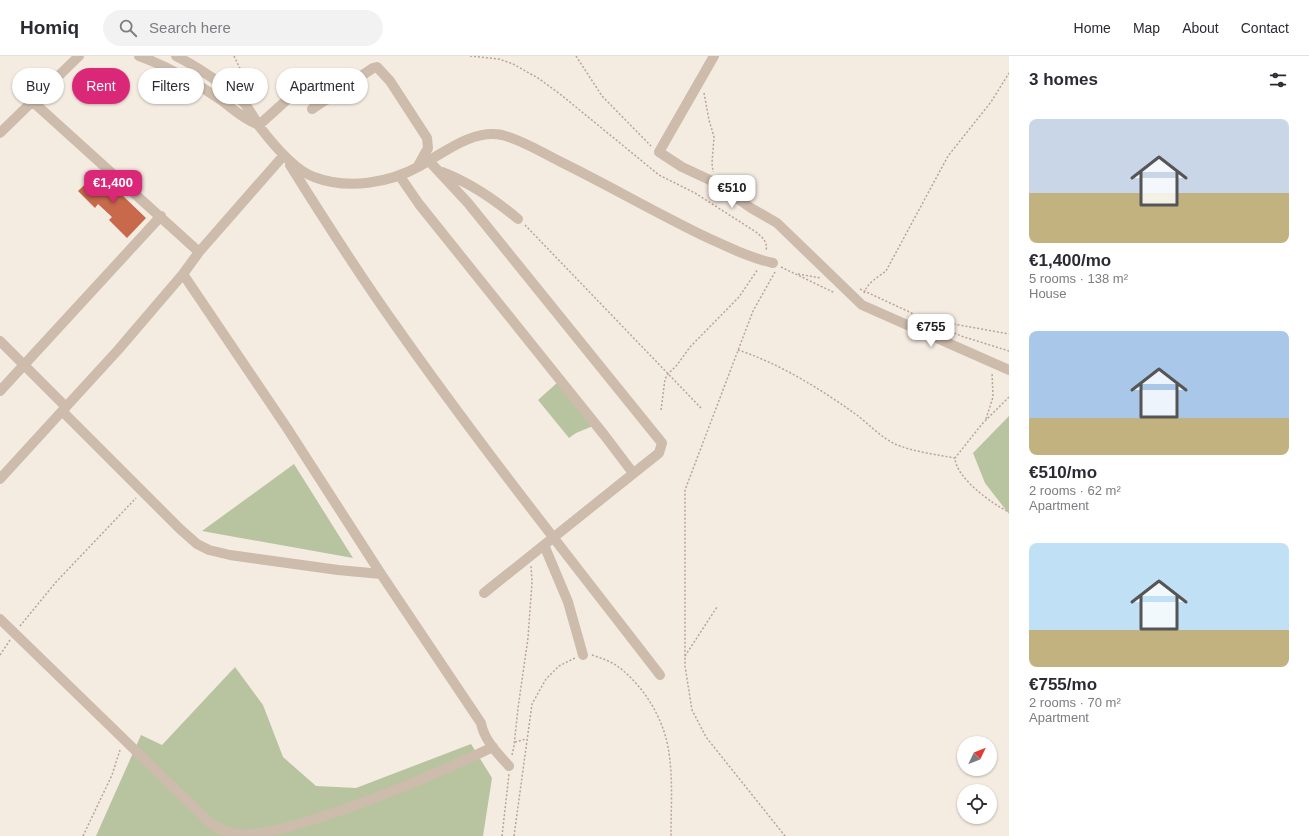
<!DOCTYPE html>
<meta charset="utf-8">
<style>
body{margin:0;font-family:Helvetica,sans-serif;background:#f2f2f3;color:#2b2b33;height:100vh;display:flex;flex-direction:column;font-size:15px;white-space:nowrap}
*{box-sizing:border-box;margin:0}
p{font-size:13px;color:#7c7c81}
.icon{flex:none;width:22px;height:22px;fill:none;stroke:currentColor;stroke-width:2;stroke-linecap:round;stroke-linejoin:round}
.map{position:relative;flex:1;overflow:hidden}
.panel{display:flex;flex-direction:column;background:#fff;width:300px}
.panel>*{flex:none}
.guide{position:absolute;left:12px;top:12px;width:380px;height:36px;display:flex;gap:8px}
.needle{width:26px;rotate:47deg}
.controls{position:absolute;left:957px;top:680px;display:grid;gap:8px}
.controls a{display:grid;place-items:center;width:40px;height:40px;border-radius:50%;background:#fff;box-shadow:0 1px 3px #0004;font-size:20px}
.price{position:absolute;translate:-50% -34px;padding:0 9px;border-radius:8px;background:#fff;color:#222;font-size:13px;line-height:26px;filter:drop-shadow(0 1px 2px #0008)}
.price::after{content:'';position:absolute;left:50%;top:24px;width:12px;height:9px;margin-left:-6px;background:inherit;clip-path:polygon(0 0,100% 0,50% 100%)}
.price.current{background:#db2777;color:#fff}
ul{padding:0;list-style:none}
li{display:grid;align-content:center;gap:8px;height:212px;padding:0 20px}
li span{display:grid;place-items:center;height:124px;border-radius:8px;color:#555}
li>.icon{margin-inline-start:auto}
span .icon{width:72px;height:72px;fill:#fffc;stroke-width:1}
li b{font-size:17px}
h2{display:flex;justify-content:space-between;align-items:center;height:48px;padding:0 20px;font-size:17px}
.pill{padding:0 14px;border-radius:18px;background:#fff;box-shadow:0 1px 3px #0004;font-size:14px;line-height:36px}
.pill.current{background:#db2777;color:#fff}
header{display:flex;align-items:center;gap:24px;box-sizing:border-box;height:56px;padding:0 20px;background:#fff;border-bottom:1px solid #e1e1e2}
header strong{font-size:19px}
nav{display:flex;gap:22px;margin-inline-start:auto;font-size:14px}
.search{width:280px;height:36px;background:#f2f2f3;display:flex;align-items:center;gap:10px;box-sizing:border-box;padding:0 14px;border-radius:22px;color:#7c7c81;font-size:15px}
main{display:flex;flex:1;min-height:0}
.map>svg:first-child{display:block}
</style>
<header>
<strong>Homiq</strong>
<div class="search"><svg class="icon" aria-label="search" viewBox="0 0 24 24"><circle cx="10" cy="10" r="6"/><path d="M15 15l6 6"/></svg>Search here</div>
<nav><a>Home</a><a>Map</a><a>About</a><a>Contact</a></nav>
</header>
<main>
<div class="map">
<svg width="1009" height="780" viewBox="0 0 1009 780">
<rect width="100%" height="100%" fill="#f4ebe1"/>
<!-- green -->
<path fill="#b8c4a0" d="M558,326L593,370L576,377L569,382L538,344Z
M1009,360V458L985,427L973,397Z
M294,408L353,502L202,475Z
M235,611L263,649L283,701L316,730L356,732L471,688L492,722L483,780H96L141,679L162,689Z"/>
<!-- building -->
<path fill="#c8694b" d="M98,116L146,162L127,182L109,164L112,161L98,148L95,152L78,135Z"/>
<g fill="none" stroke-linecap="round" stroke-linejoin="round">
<!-- path -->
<path stroke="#b9a596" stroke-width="1.5" stroke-dasharray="2 2" stroke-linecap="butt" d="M234,0L248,29L253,42
M470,0L499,3L513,8L538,22L560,38L659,119L695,137L756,176C763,182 768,186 766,195
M576,0L602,40L651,90
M704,37L709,64L714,81L712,107L713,116
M525,169L701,352
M781,211L835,237
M775,216L753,255L685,434V610L692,654L706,681L785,780
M798,218L821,222
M860,233L961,280L1009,295
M864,237C867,227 878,221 886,215L948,100L991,46L1009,17
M926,263L1009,278
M738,294C778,307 819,332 854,357C867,366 880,381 895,388C910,395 938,399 955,402
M1009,341L982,368L955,402C956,422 992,448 1009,456
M661,354L665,323L668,318L677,309L690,291L739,241L758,213
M986,363L993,341L992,316
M20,570L56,526L136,442
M0,599L10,584
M592,599C601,602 610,605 617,610C644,629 665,665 669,697C673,724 671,753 671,780
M685,600L717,551
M515,686L526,683
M512,699L514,690L518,652L528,582L532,526L531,510
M83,780L112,719L120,694
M502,780L509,718
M514,780L532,648L546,623L559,610L575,602"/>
<!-- minor -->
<path stroke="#cdbbac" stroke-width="10" d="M139,0C167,10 193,25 218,42C233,52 241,62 259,69L311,22L326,44
M176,0C196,10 228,31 244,47C250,54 254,62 259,70C272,87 294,114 314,121C348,134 389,127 420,110C445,96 473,73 502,79C522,84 541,96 559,105C608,129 656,157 706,181C728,191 750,202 773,207
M714,0L659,96L682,111L712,125L751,152L777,167L862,249L1009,314
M32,45L199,196
M312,53L373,12L377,11L390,25L427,82L428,92L418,110
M0,77L79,0
M429,105L468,147L662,387L659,397L484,537
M290,109C325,165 360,220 398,273C481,391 572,505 660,619
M442,116C471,127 494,143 518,163
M399,119L419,148L605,380L633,417
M183,218L287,372L381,518L481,667C484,684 498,698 509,710
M0,285L66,351
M0,335L161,160
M62,355L180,473L197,488L209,494L230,499L338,514L381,518
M0,423L118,294L183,218L199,196L284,99
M544,489L568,546L583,599
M0,563L207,764C216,772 225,777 237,778C264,780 292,770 318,762C378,743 436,718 493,691"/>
</g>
</svg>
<div class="controls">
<a><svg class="needle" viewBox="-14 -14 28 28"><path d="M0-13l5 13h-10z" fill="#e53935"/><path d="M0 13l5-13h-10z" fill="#7c7c81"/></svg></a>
<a><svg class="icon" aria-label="locate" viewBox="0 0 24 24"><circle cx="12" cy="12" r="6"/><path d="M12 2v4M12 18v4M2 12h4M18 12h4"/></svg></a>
</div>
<b class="price current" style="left:113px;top:148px">€1,400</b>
<b class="price" style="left:732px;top:153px">€510</b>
<b class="price" style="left:931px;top:292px">€755</b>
<div class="guide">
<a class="pill">Buy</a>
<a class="pill current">Rent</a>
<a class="pill">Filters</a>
<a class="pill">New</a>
<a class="pill">Apartment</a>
</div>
</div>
<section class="panel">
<h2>3 homes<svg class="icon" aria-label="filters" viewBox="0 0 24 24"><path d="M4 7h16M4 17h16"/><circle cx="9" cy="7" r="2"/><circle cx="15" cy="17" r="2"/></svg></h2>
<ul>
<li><span style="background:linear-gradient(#c9d6e8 60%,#c2b280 0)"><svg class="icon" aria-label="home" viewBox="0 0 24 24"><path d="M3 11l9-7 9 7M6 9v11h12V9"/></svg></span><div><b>€1,400/mo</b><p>5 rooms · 138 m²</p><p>House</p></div></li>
<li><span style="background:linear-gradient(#a9c7e8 70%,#c2b280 0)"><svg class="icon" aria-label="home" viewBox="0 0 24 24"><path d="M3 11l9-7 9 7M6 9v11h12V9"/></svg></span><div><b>€510/mo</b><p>2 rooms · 62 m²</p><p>Apartment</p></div></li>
<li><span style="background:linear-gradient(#bfe0f5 70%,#c2b280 0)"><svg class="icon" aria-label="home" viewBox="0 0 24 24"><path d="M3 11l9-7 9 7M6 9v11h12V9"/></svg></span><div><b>€755/mo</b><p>2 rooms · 70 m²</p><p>Apartment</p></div></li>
</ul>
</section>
</main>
